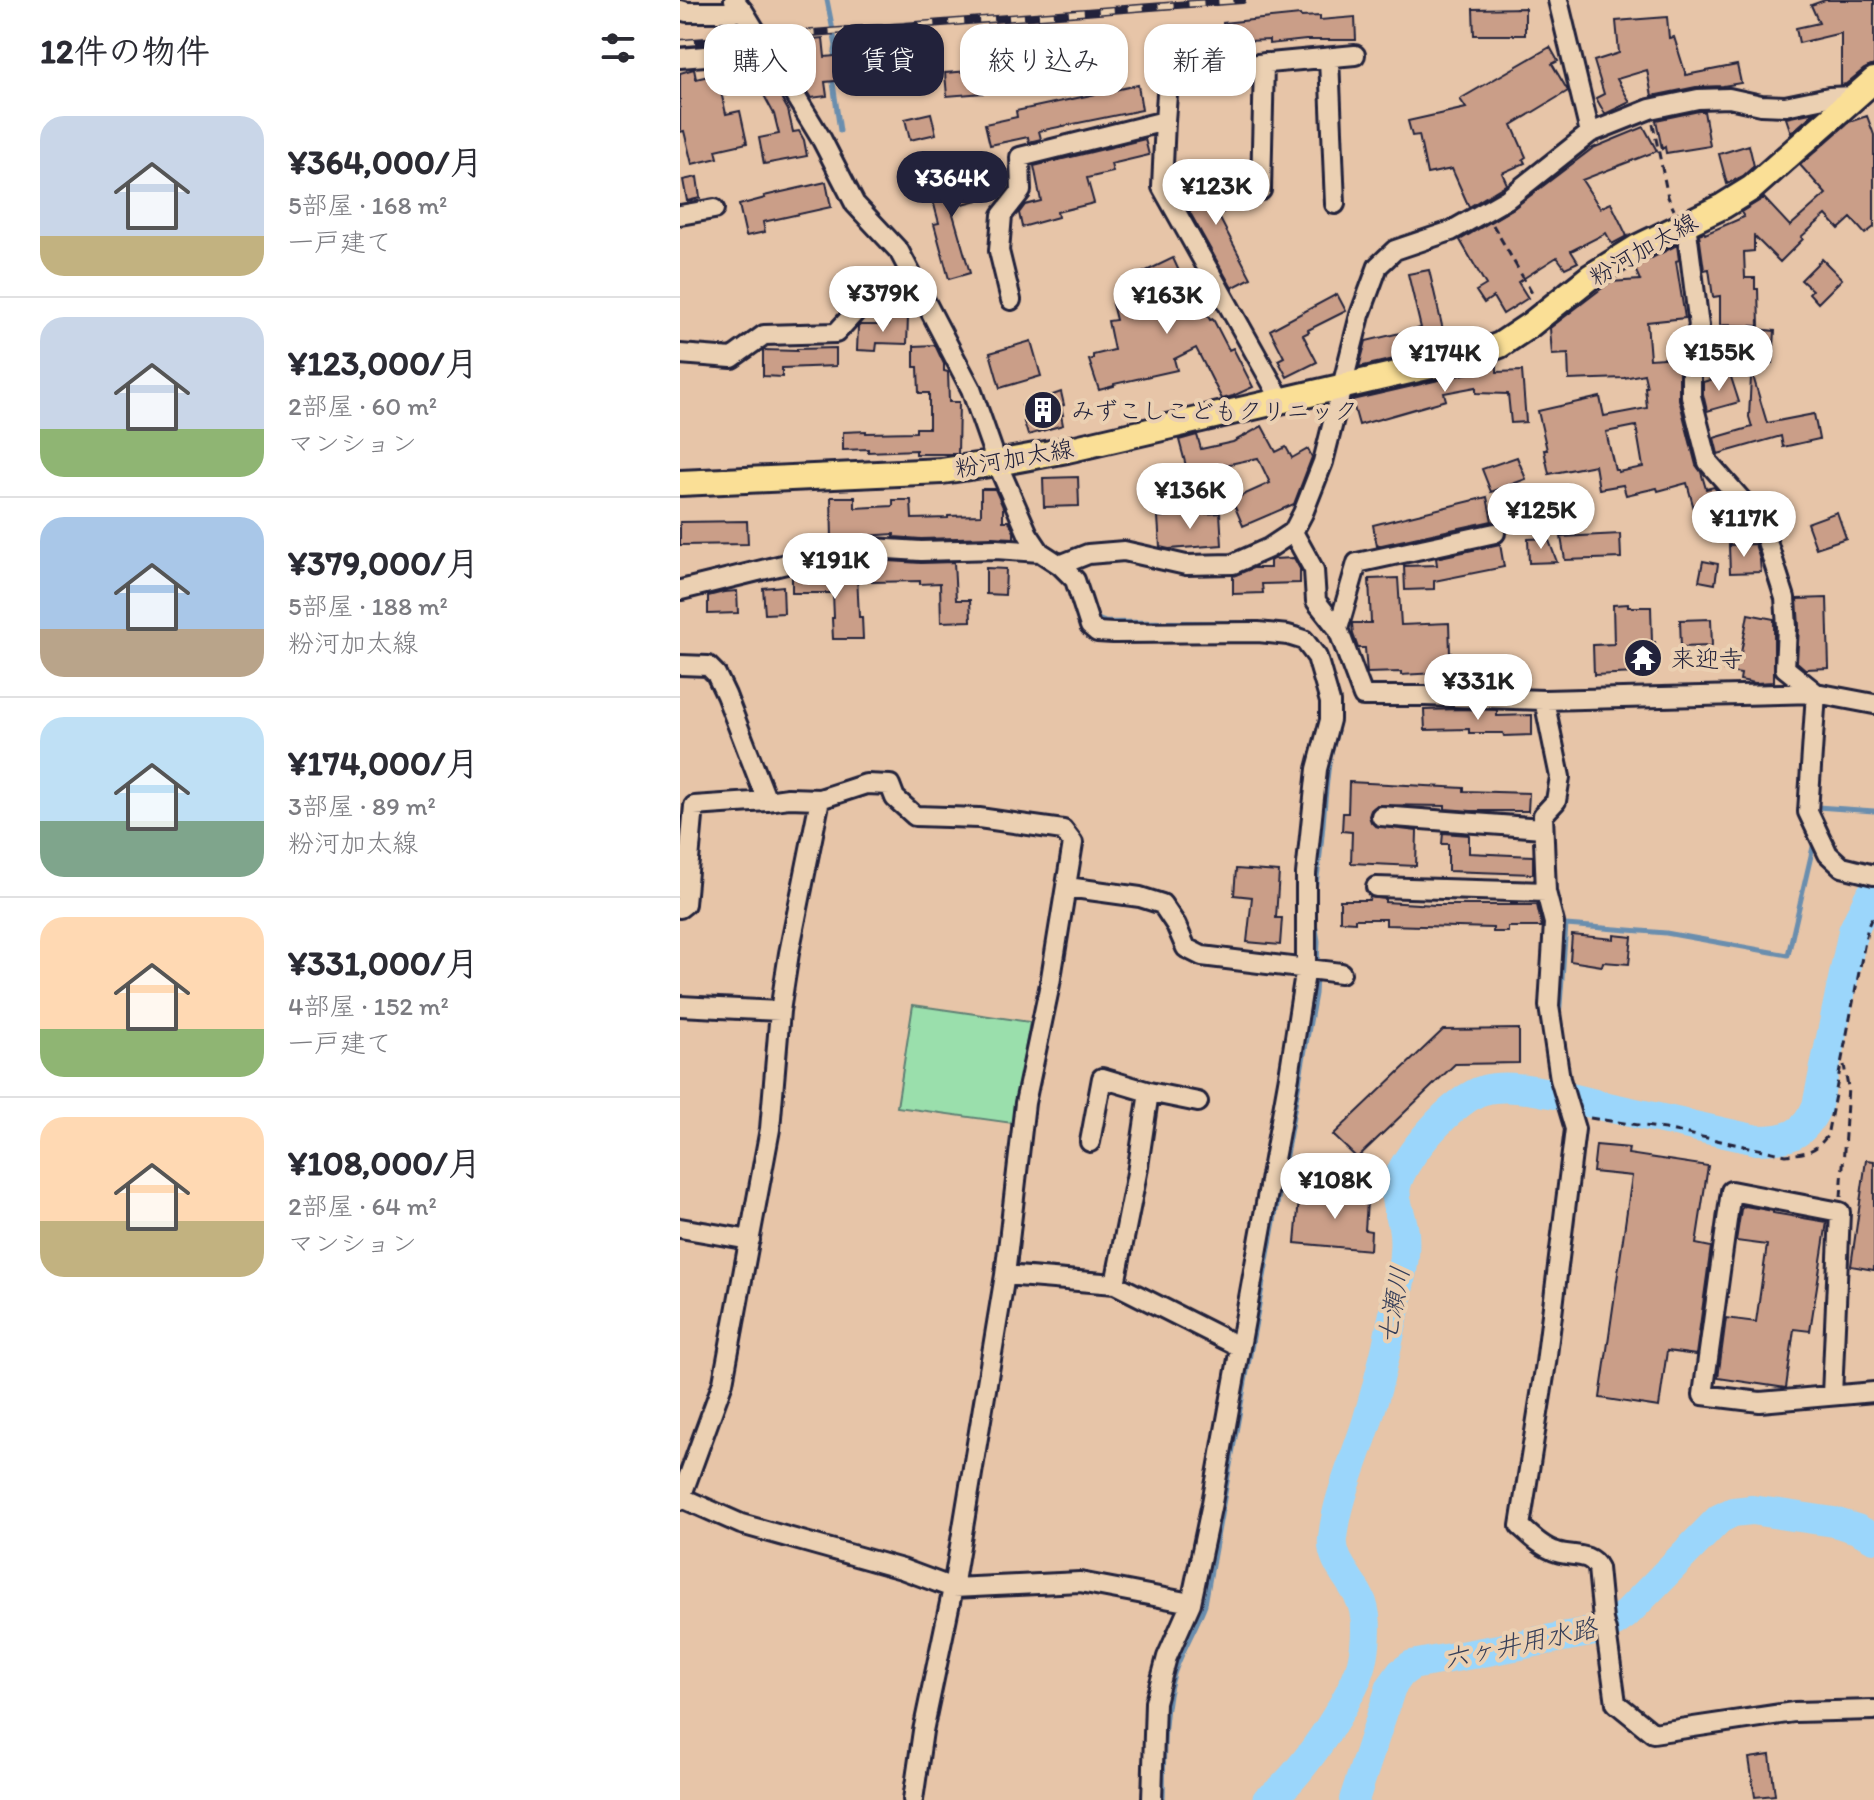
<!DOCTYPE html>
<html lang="ja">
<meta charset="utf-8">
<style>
body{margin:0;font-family:Itim,"Klee One",sans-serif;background:#f2f2f3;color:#2b2b33;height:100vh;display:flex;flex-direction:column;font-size:30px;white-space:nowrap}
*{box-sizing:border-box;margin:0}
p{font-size:26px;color:#7c7c81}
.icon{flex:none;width:44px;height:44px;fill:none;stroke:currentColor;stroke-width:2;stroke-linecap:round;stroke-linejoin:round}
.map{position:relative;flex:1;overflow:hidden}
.panel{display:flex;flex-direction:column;background:#fff;width:680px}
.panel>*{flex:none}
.top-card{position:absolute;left:24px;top:24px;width:760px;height:72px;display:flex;gap:16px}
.price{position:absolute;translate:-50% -68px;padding:0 18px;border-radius:28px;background:#fff;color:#222;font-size:26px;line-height:52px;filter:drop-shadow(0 2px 4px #0008)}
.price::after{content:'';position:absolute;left:50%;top:48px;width:24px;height:18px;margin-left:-12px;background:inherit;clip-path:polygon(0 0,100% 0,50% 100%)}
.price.current{background:#22223b;color:#fff}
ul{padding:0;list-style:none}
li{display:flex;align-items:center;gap:24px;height:200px;padding:0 40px}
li+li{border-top:2px solid #e1e1e2}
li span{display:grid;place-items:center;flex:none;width:224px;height:160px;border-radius:24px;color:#555}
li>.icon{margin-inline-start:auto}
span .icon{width:96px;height:96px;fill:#fffc;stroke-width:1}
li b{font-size:34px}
h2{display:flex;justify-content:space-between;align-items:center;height:96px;padding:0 40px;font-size:34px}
.tag{padding:0 28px;border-radius:24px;background:#fff;box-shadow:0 2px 6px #0004;font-size:28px;line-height:72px}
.tag.current{background:#22223b;color:#fff}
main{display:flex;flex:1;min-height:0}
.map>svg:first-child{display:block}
</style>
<main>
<section class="panel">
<h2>12件の物件<svg class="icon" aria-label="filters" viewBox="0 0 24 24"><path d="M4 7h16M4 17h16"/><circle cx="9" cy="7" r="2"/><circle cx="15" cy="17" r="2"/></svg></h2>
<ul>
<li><span style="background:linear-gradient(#c9d6e8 75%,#c2b280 0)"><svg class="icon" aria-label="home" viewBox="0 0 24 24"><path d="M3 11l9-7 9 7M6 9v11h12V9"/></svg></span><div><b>¥364,000/月</b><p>5部屋 · 168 m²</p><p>一戸建て</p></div></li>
<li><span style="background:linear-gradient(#c9d6e8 70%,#8fb573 0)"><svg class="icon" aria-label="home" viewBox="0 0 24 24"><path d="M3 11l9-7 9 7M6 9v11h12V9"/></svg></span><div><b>¥123,000/月</b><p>2部屋 · 60 m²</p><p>マンション</p></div></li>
<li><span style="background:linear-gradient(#a9c7e8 70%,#b9a48a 0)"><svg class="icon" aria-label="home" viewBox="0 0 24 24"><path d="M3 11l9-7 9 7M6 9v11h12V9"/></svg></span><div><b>¥379,000/月</b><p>5部屋 · 188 m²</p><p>粉河加太線</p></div></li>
<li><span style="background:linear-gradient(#bfe0f5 65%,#7fa58c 0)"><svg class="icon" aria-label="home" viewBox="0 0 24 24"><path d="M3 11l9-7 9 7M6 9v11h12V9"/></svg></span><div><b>¥174,000/月</b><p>3部屋 · 89 m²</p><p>粉河加太線</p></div></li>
<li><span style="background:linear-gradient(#ffd9b3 70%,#8fb573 0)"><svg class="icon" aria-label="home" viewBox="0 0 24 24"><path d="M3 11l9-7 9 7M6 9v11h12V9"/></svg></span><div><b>¥331,000/月</b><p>4部屋 · 152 m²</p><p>一戸建て</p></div></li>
<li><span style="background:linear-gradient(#ffd9b3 65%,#c2b280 0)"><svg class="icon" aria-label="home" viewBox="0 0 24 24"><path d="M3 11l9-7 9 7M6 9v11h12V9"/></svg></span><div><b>¥108,000/月</b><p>2部屋 · 64 m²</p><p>マンション</p></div></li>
</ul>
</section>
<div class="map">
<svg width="1194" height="1800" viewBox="0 0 1194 1800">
<rect width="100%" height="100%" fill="#e7c5a8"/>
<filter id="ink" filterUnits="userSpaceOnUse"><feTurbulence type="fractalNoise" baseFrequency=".0125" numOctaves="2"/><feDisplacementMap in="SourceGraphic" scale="16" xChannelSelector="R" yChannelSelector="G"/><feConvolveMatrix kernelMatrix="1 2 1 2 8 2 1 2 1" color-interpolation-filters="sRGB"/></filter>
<g filter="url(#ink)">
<!-- green -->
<path fill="#9adfac" stroke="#5e8074" stroke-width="2" d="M233,1005L350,1022L332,1123L217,1107Z"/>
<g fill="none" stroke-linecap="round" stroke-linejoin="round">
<!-- stream -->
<path stroke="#6b8eae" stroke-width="5" d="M147,0L156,46L153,62
M152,76L160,131
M414,611L418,619L425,622L578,623
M604,626C627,628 632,631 642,651
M1136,811L1137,807L1194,811
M634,894C643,851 643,807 649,764C652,743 663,724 657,703
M634,916L638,941L637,965
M879,1018L886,925L986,933L1108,955L1133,847L1134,838
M483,1800C484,1758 482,1714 494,1674C502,1650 516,1628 525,1604L635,994L636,975"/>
<!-- river -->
<path stroke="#9bd6fb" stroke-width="30" d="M587,1800C616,1785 674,1696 682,1663C686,1645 688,1621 682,1603C674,1581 650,1562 653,1538C657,1499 675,1460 687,1422C701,1376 713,1323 721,1275C724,1262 725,1246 724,1233C723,1218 713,1200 716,1186C722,1157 776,1097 804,1090C835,1081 891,1098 923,1106C974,1117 1025,1129 1077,1140C1108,1140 1124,1136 1137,1106L1173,931L1188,899L1194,891
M674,1800L711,1687L721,1673L732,1665L915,1631L935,1622L946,1614L1039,1519L1053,1512L1072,1510L1154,1522L1177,1529L1194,1538"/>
</g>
<!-- building -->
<path fill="#ca9e88" stroke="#22223b" stroke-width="2" fill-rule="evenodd" d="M1145,0H1194V65L1184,69L1166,84L1161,85V33L1119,43L1116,28L1139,23L1131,5Z
M845,8V35H794L793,9Z
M620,15L621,17L640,16V20L675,17L676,40H626L589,44V40L544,42L543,23Z
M987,17L989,38L994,37L1006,75L1057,65L1061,83L1043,86L1016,87L972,96L967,70L937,79L950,102L925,114L916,98L924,94L914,61L939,53L936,21Z
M232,34L234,59L213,61L210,36Z
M143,38L145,57L187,53L189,78L145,82L147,96L131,98L124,87L123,74L125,73L121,40Z
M870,47L878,61L872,64L888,91L832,125L846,157L843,159L845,163L822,173L827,184L789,207L772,169L747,174L739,135L732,136L728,121L786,108L780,99Z
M351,50L354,75L332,77L330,52Z
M14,69L16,79L37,74L46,114L60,111L67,143L36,150L38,158L12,164L4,131L0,132V73Z
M314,69L316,92L267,96L265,73Z
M91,80L108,110L113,132L119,131L124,140L127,156L84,164L79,138L99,134L94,114L79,86Z
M458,85L462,110L359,131L361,139L349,142L348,137L310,145L305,124L337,117L336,111Z
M1019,111H1024L1030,146L986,153L985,147L982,149L976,120Z
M1135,112L1111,133L1106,118Z
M251,113L256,134L230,140L225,119Z
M1187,116L1194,135V227L1185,234L1171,218L1159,229L1146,215L1121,237L1123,239L1100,262L1074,236V251L1064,252L1065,278H1075V289H1078L1079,326L1040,325V296L1033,297L1029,269L1024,270L1019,234L1024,232L1025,234L1064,217L1061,212L1084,198L1110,226L1146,194L1120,165L1169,122Z
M964,127L977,151L902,180L920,208L931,203L947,236L932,244L926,233L891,251L898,262L885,268L877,257L838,282L848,298L823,314L813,297L804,303L796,291L806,285L780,240L834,208L913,148Z
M465,139L469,155L431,164L433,172L407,178L414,203L377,212L378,217L342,227L339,213L345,205L361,201L354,166Z
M1069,145L1074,166L1063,176L1047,184L1039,154Z
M290,171L298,200L271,207L290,273L269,279L254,224L259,223L248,182Z
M533,173L543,188L538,191L549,209L538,215L571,278L552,288L509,211L513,209L502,191Z
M17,177L20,198L7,201L3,180Z
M146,182L151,207L83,222L85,232L66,236L59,205L85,198L84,196Z
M997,245L999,260L996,261L1005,318L967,322L970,359L999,357V399L1016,465L1021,472L1026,489L1034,487L1043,498L1047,512L1017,520L1007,483L978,491L977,488L946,495L943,485L919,489L915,465L869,474L864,450H867L858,411L920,397L924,416L967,408L965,387H967L964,374L944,378L889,380L888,354L872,355L870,328L930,282L960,280L954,267ZM956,426L963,467L938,472V470H935L926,432Z
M493,258L503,280L509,277L530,320L533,319L549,350L553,348L573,387L553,396L542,399L516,348L494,359L497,370L434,384V386L419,390L409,360L413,359V355L434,350L428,321L436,320L432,304L474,295L462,273Z
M1142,259L1162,279L1138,303L1129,293L1132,290L1121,280Z
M749,270L767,347L679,367L686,341L741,328L728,274Z
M657,294L666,311L628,330L629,332L623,335L637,362L607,377L598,360L604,357L590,330Z
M209,317H228L227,344L197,343L196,351L177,350L178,327L180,325H208Z
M1075,329L1095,331L1093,363L1072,362Z
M351,341L361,376L320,388L310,353Z
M255,345L264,364V371L268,372L269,402H279L278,454H236V450L188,452V449L163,450V432L186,431V433L236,432V428H249V393H239L238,367H234V346Z
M156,348V366L102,368V377L83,376V350L117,351V349Z
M813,364H817V372L842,371L846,422L831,423L828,394L796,393V387L764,393L766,400L679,425L672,400L789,373Z
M1050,374L1059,402L1027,411L1023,394V382Z
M1073,376L1087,423L1134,414L1139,439L1103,447L1101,436L1038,454L1034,438L1072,427L1069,417L1071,377Z
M381,392L384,405L381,406L383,415H381L383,425L348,435L344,422H346L342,406Z
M582,426L596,452L606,447L612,458L628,449L632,457L614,504L563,526L552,500L590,483L578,458L526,469V472L509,477L499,440L517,435L521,449L553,442Z
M837,457L846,479L811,492L802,469Z
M398,477L399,506L364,507L363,478Z
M301,489H315L323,507V521H329L334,532V538L312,537L241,539L214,537V534L152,538L151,497H175V508L213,506V500H231L232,519L268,518V516L301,515Z
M807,497L812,521L697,546L693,525Z
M1157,512L1166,538L1136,548L1127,523Z
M540,513L542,545L489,549L480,547L478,517Z
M67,521L68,544L0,545V522Z
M940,534L941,558L885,560L881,537Z
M868,538L877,562L849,563L848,539Z
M820,544L824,567L754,581V589L725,590L724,566L757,565L756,558Z
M1075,544L1080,560L1081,572L1050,573L1049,545Z
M614,558L620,569V583L582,584L583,593L553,594V576L573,568H590V561L593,559Z
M192,560L241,563L274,562L276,600H290L291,621L261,622L260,583L240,584V581L192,582Z
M1023,561L1038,564L1035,584L1019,581Z
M306,568L326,569L325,595L306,594Z
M142,571V577L177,575L179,617H182L183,639H153L152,618H154L153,593H112V575L126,572Z
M718,578L721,625L769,623L770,653H772V656L791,655L792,675L776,676V674L757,673L721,675V672L687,673L685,648H678L673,634L672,623H691L689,579Z
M103,586L104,613L85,614L83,588Z
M57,591L58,613L28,614V596L44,592Z
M1147,598L1149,668L1125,669L1117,662L1119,626L1117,599Z
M948,604V607H971L972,642H975L977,672L914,675L913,645L934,644L933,605Z
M1068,614L1094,619V682L1075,683L1060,680L1061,674L1044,671L1047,651L1061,653Z
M1031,619L1032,646L1001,647L1000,620Z
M780,709L817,710V716L852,715V735L824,736L823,733H789V729L745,730L744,710Z
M669,782L784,788V791L849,793L848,811H791L765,809V806L697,805L691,810L689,816L691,822L695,826L737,831L736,866L671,863L672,832L662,831L663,813H668Z
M763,833L789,835V853L853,856V874L768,871V844H762Z
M556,869L599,872L596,918H602L600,945L567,942L572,897L554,895Z
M690,897L705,899V902L755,905H857L862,927H828V932H813V928L706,925V919H675V922L660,921V900H689Z
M892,935L934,939V935L952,937L949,964L923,962L922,966L890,961Z
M839,1029V1063L775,1064L677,1158L653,1135L763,1030Z
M916,1145L949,1148L948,1154L1028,1166L1016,1244L1031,1247L1016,1355L987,1351L979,1407L920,1398L952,1176L913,1172Z
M1186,1160L1194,1161V1270L1171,1266Z
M663,1186L688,1188L685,1230L691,1231L690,1250L615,1243L619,1199L662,1203Z
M1065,1206L1093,1211V1213L1147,1222L1130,1331L1114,1329L1106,1388L1038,1378L1046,1318L1076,1322L1087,1245L1056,1241L1061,1209Z
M1090,1755L1095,1795L1075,1797L1069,1758Z"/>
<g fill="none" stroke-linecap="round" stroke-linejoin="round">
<defs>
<path id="minor" d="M54,0L64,12L142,140L175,204L219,251L291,389L317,463L348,534L360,552L380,565L395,580L410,626L417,632L433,633L578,632L608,635L624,640L637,657L650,702V720L637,769L626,874V967L609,1076L532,1503L511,1603L487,1657L475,1702L472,1800
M878,0L910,133
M0,10L7,12H64
M0,58L87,51
M649,58L655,204
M485,121L488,81L535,58L556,66L675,55
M581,190L584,63
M0,215L34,209
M1006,223L1019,326L1011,355V396L1028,462L1065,504L1085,535L1105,598L1107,627L1105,668L1136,693
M331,300L319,251L322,215L341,191L340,157L485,121L482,187L602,401
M0,354L52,358L84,335L156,333L178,309L205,300L242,295
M613,532L634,570L636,601L658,629L683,696H746L864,700L1136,693L1194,704
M380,565L408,554L444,551L506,565L553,564L589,548L613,532L623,513L643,462L680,315L698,266L715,250L771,231L827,199L910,133L970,109L1018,99L1049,98L1081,105L1105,106L1149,97L1176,96
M1,590L175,547L241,551L316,549L360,552
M658,629L677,563L815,533
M0,665L28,666L36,674L46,695L87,801L108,798L140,799L186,784L210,785L215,798L235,816L299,818L383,830L393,843L370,984L345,1103L325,1275L273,1588L243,1731L233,1800
M1136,693L1128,812L1148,854L1162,867L1194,875
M864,700L880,777L876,801L863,815L866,892L874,923L869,1006L880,1079L895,1129L866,1363L840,1526C851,1536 863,1548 877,1552C893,1557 910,1552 918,1568L923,1620L926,1631L936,1703L973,1733L1114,1712L1194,1710
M701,816L863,828
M387,887L460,897L482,904L496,925L506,948L522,956L661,973
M696,887L866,892
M0,908L5,904L14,806L87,801
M0,1006L100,1011
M410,1142L422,1078L469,1092L518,1102
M0,1228L70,1240
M325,1275L435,1284L560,1347
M435,1284L457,1173L469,1092
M1152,1395L1160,1212L1051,1191L1023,1395L1080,1402L1194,1392
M0,1497L61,1524L222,1569L273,1588L400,1582L511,1603
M0,1500L43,1382L90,1129L100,1011L109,953L140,799"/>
<path id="major" d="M0,483L262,471L317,463L387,450L786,358L820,345L850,325L910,277L958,247L1043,206L1072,188L1194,80"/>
</defs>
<!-- minor casing -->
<use href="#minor" stroke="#22223b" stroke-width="24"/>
<!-- major casing -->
<use href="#major" stroke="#22223b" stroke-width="30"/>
<!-- path -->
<path stroke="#22223b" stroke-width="3" stroke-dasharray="8 6" stroke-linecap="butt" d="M973,124L988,197L994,210
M813,225L853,295
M910,1118L985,1129L1106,1155C1127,1153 1135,1152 1147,1136L1188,926L1194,913
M1161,1197L1168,1087L1164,1065"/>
<!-- minor -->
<use href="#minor" stroke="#ebd0b2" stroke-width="18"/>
<!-- major -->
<use href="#major" stroke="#fadf96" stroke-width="24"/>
<defs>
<path id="rail" d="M0,43L562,0"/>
</defs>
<!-- rail casing -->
<use href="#rail" stroke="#22223b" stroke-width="8"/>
<!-- rail -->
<use href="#rail" stroke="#ebd0b2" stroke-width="5" stroke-dasharray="15" stroke-linecap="butt"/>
</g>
</g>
<!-- icons -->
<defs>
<symbol id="building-disc" viewBox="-11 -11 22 22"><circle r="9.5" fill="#22223b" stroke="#ebd0b2"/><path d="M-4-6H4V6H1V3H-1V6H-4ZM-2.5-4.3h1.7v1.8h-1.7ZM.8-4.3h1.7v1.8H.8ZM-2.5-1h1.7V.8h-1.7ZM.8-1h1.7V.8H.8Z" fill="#fff"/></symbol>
<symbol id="temple-disc" viewBox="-11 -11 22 22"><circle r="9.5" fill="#22223b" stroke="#ebd0b2"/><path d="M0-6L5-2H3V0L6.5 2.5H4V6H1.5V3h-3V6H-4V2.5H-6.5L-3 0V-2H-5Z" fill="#fff"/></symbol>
</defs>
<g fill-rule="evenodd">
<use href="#building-disc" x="341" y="388" width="44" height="44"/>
<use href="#temple-disc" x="941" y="636" width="44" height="44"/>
</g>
<g text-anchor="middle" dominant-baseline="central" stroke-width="8" stroke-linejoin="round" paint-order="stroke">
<!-- street labels -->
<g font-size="24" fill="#22223b" stroke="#ebd0b2">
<text transform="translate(963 249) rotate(-30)">粉河加太線</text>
<text transform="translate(334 458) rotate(-10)">粉河加太線</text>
</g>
<!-- poi labels -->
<g font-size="24" fill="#22223b" stroke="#ebd0b2" text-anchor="start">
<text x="391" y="410">みずこしこどもクリニック</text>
<text x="991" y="658">来迎寺</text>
</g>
<!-- water labels -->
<g font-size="26" font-style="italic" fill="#343d58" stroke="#ebd0b2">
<text transform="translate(713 1305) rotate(-79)">七瀬川</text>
<text transform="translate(840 1643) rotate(-12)">六ヶ井用水路</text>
</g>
</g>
</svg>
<b class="price current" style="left:272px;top:219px">¥364K</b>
<b class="price" style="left:536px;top:227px">¥123K</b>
<b class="price" style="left:203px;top:334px">¥379K</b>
<b class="price" style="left:487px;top:336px">¥163K</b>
<b class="price" style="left:1039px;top:393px">¥155K</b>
<b class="price" style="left:765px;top:394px">¥174K</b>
<b class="price" style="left:510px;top:531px">¥136K</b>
<b class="price" style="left:861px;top:551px">¥125K</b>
<b class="price" style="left:1064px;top:559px">¥117K</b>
<b class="price" style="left:155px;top:601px">¥191K</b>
<b class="price" style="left:798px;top:722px">¥331K</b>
<b class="price" style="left:655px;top:1221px">¥108K</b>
<div class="top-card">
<a class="tag">購入</a>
<a class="tag current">賃貸</a>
<a class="tag">絞り込み</a>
<a class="tag">新着</a>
</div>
</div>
</main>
